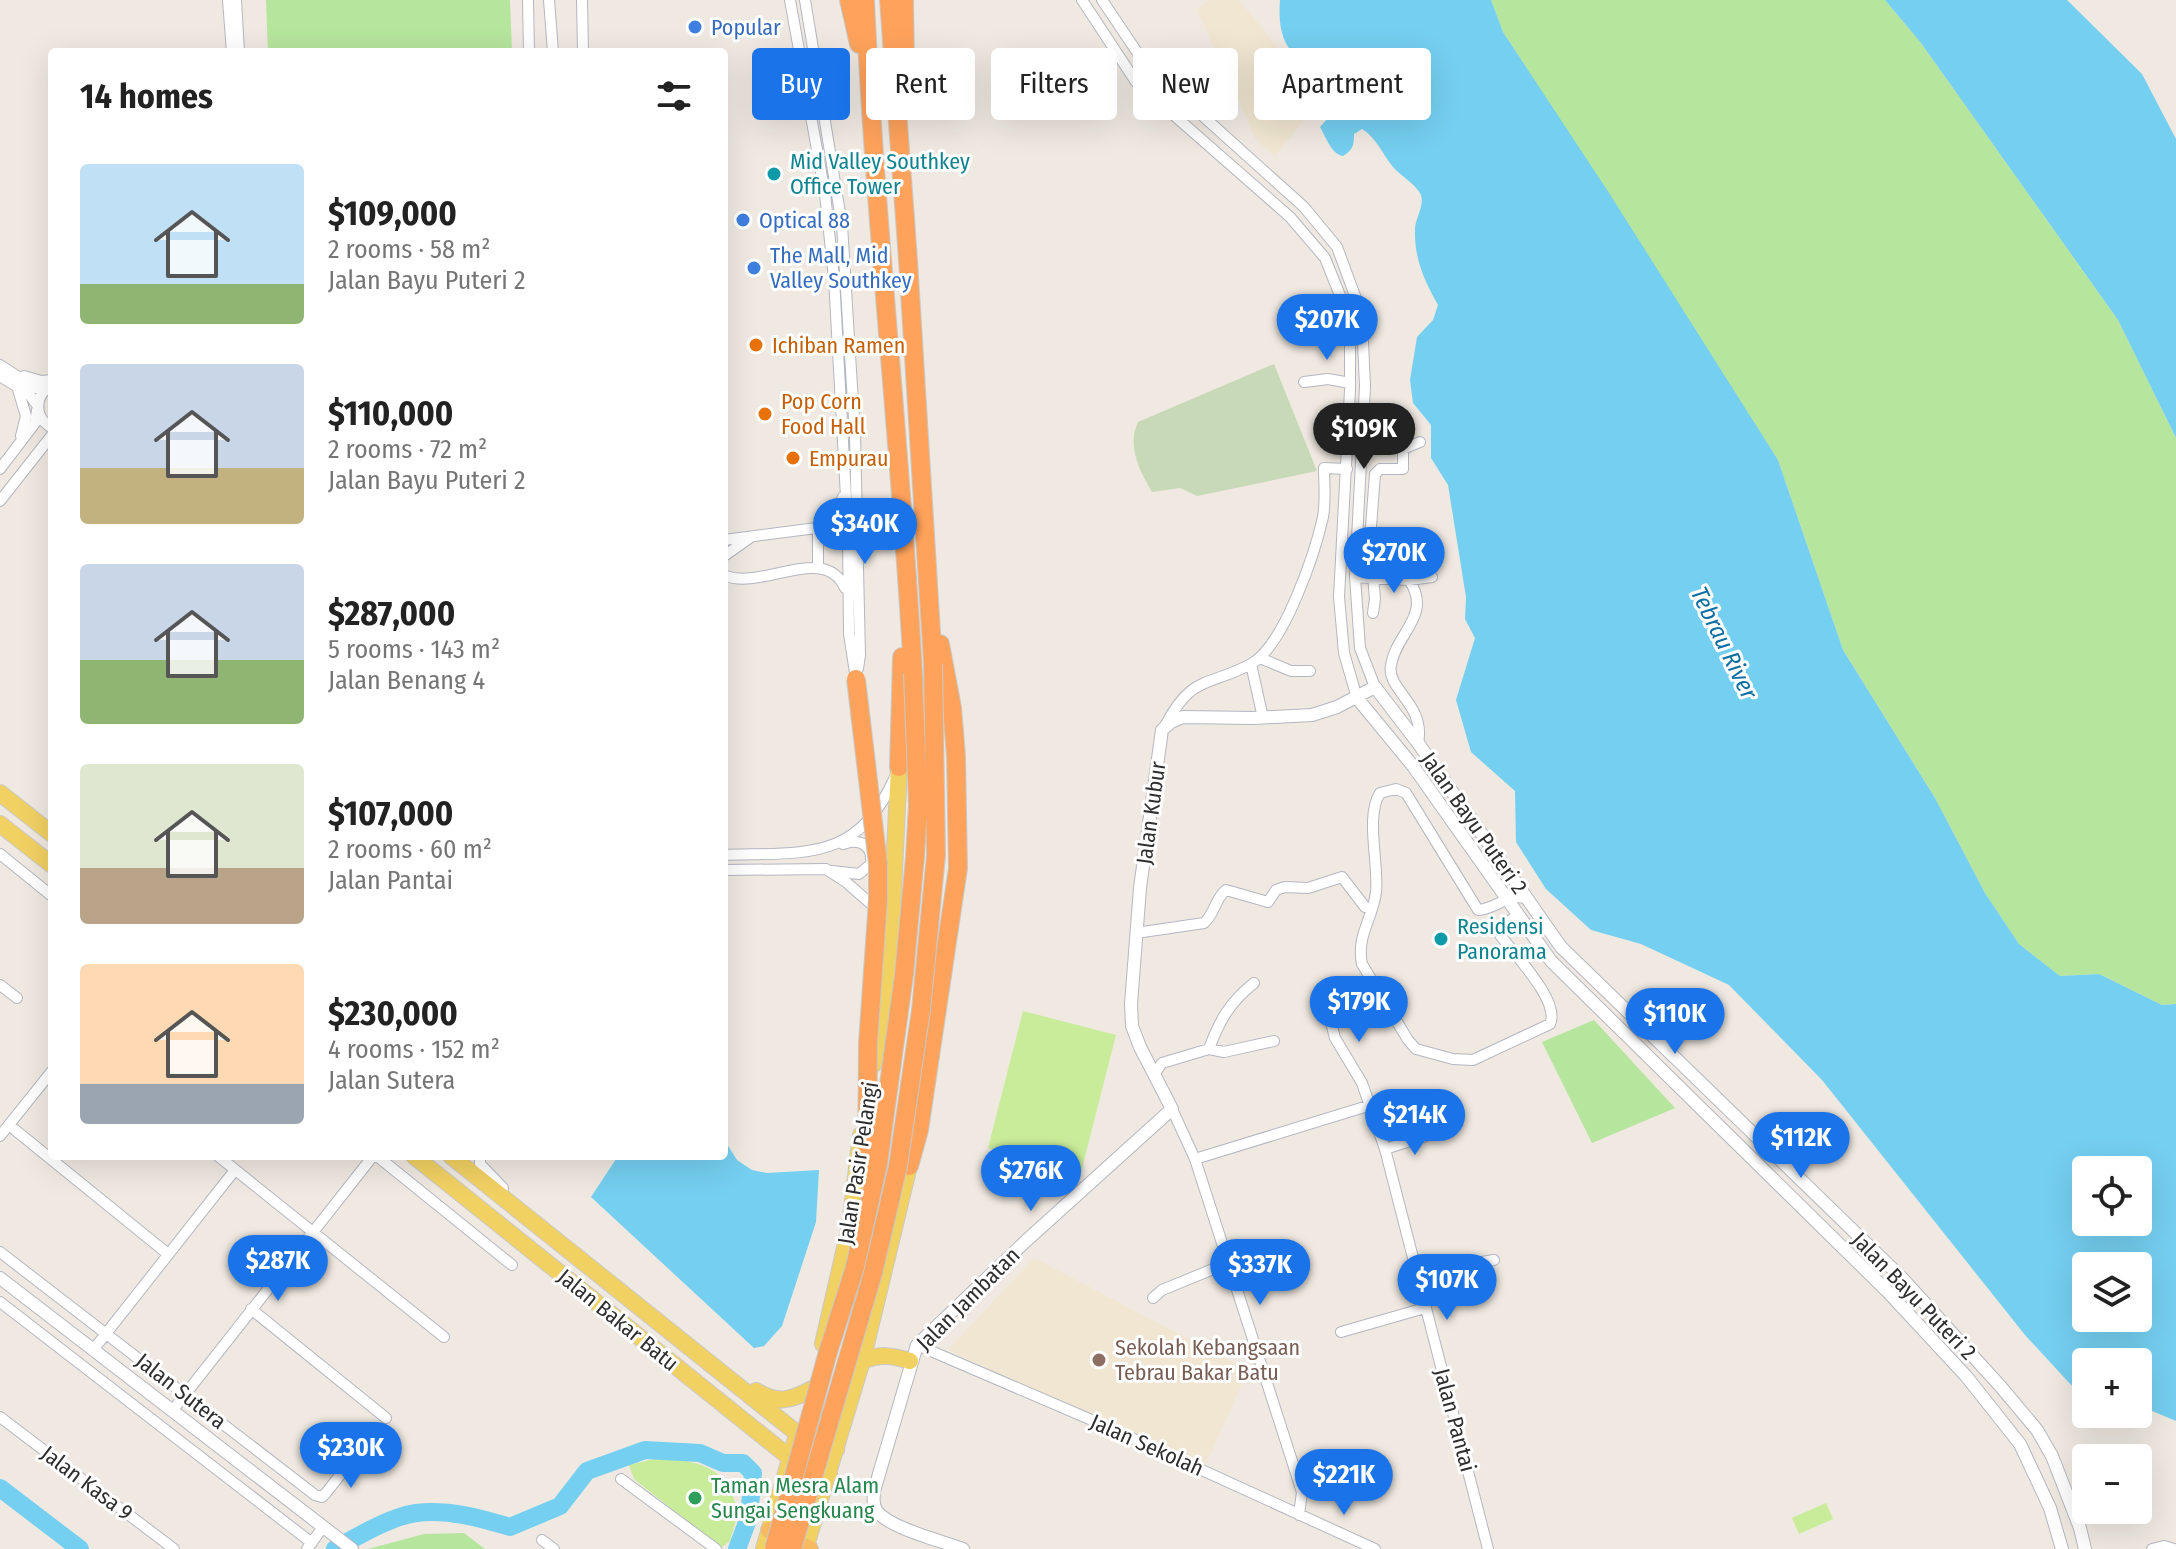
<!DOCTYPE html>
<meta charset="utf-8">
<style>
body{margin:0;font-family:"Fira Sans Condensed",sans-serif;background:#f6f6f6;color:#222;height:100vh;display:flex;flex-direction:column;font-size:30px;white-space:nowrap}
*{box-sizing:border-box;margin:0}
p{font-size:26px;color:#767676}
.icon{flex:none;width:44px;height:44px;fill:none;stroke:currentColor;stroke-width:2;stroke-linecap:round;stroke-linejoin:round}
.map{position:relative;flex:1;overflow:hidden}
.details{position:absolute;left:48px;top:48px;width:680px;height:1112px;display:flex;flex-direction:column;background:#fff;border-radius:8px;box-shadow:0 8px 32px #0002}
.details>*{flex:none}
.banner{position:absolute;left:752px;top:48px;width:760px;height:72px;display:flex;gap:16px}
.fabs{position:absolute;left:2072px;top:1156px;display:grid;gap:16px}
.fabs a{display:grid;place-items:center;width:80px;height:80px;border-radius:8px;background:#fff;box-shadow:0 8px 32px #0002;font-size:40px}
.price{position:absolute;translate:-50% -68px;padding:0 18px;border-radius:28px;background:#1a73e8;color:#fff;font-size:26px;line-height:52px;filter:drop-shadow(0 2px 4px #0008)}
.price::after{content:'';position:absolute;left:50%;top:48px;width:24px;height:18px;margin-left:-12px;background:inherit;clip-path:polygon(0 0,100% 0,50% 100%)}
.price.on{background:#222;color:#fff}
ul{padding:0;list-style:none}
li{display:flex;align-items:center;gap:24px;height:200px;padding:0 32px}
li span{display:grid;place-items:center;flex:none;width:224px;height:160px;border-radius:8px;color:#555}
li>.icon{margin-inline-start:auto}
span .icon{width:96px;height:96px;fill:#fffc;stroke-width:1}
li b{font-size:34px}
h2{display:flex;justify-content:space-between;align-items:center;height:96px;padding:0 32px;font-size:34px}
.pill{padding:0 28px;border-radius:8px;background:#fff;box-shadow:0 8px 32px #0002;font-size:28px;line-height:72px}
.pill.on{background:#1a73e8;color:#fff}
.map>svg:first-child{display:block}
</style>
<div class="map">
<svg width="2176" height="1549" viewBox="0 0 2176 1549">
<rect width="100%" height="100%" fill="#efe9e1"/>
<!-- education -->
<path fill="#f0e6d1" d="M1209,0H1239L1320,100L1275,156L1256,139L1197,10Z
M1034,1258L1248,1370L1204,1468L948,1350Z"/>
<!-- green -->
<path fill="#b6e59e" d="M266,0H510L512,52H268Z
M1491,0H1885L1921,43L2118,320L2176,438V1004L2162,1005L2099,974L2060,976L2019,944L1985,893L1935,798L1843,650L1778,460L1503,32Z
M1594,1020L1675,1108L1592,1143L1542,1042Z
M464,1533L485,1549H368L424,1534Z"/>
<!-- cemetery -->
<path fill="#c8d9b8" d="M1274,364L1317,471L1197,496L1180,488L1152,492C1139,470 1127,446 1138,422Z"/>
<!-- pitch -->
<path fill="#c9ec9a" d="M1023,1011L1116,1035L1081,1172L988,1148Z
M654,1459C687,1459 722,1463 733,1497C734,1498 737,1508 737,1509C738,1519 732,1531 730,1541L721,1548L634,1479L629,1465Z
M1826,1503L1833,1519L1799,1534L1792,1518Z"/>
<!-- water -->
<path fill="#75cff0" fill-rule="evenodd" d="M1280,0H1491L1503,32L1609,193L1778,460L1843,650L1935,798L1985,893L2019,944L2060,976L2099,974L2162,1005L2176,1004V1421L2138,1405V1362H2086V1394L2073,1387L2025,1335L1822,1080L1729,985L1641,944L1591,930L1546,889L1516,842L1515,791L1471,752L1456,700L1475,638L1465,619L1466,597L1448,485L1431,458V425L1413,403L1410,380L1417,337L1433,320L1438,305C1424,280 1414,258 1415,229C1415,218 1426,204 1420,193C1414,183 1401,176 1393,167C1383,155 1376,137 1362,129L1354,134C1354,145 1353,150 1343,156C1331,154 1326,137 1320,127L1334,111L1340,95L1326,70C1287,62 1277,36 1280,0ZM2086,1170H2138V1222H2086ZM2138,1266V1318H2086V1266Z
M1885,0H2067L2142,74L2176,139V438L2118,320L1921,43Z
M724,1115L725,1141L737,1160L752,1170L767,1173L819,1170L816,1222L782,1326L764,1346L754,1348L591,1197L618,1156H724Z"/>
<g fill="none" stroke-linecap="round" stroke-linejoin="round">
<!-- river -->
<path stroke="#75cff0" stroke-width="18" d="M0,1488L80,1549
M335,1549C358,1536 390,1517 416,1513C448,1509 480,1518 510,1527L560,1506L587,1471L645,1450L700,1453L723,1463H743L753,1473L749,1517L737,1549"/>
<defs>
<path id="minor" d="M228,0L232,52
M236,0L239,52
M528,0L529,52
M549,0L553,52
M582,0L583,52
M790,0L825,194L834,278L848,533L849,634L856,679
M805,0L842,225L855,435L860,655L858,669
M1082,0L1136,82L1290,217L1325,258L1345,308L1350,346V390L1339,597L1344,653L1357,698
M1102,0L1145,64L1304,207L1337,247L1358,304L1363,342L1365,386L1355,577L1360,648L1375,687
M0,365L35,388H46
M0,376L29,394L37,405
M24,376L41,381L52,380
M1304,382L1328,379L1350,383
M52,385C33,396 34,418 52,428
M17,386L26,416L21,436
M0,469L35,423L37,410
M0,501L52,435
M724,540L824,527L834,518L843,497
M724,556L751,537
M818,567V528
M726,576C762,590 825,543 845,588
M1355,577L1409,580L1432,577
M1409,580C1433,615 1396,633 1391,665C1386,690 1426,704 1418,743
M1373,613L1375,599L1370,540L1375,474L1380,469H1403V449L1420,442
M1260,658L1291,671H1310
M1251,664L1263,718
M1165,726C1192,674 1208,687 1251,664C1284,646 1315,553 1323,517C1326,501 1324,484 1324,468L1347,469
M0,854L52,896
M724,855C805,852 857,863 895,777
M724,870L826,869L846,882L879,911
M832,871L859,874L871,864C873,845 860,838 843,844
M1518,915L1502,926L1500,935C1514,954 1561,1002 1550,1024L1473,1060L1453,1059L1416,1049L1408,1040L1362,964C1356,936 1373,918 1376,892C1379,864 1365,816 1380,793L1396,789L1406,793L1478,910C1496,909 1506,894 1525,898
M1136,933L1204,923C1215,914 1215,898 1226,890L1268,902L1276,890L1285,887L1308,888L1342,877L1365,907
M0,985L17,998
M1323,991L1335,1038L1362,1083L1385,1149L1488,1549
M1209,1049L1224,1052L1274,1041
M1155,1073L1162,1063L1209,1049C1219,1021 1230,1002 1254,983
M1172,1109L1195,1159L1302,1492L1299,1515
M9,1125L168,1254
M0,1136L52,1071
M1385,1149L1435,1133
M218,1156L444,1337
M377,1156L512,1265
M480,1156V1164L503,1188
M1195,1159L1371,1105
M0,1252L315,1495L322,1497L326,1493L354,1457
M1416,1273L1494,1260
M1153,1298L1162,1290L1228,1263
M0,1302L312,1543
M251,1309L386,1418
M1341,1332L1425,1308
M917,1345L1101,1424L1375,1549
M93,1350L235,1170
M172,1411L373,1156
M0,1417L174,1549
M621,1479L716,1549
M542,1540L554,1549
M307,1549L323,1527
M2152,1549L2164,1546L2174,1549"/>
<path id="tertiary" d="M1357,698L1413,766L1551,961L1888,1292L1966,1376L2020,1444L2050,1508L2062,1549
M0,1278L352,1549
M963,1549C942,1541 888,1528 876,1510C872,1503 874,1498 874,1491L917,1345L1027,1240L1172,1109L1140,1047L1132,1026L1131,1004L1140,888L1162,730L1171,722L1183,717L1253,718L1312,715L1337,707L1375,687L1418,743L1561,947L1902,1278L2001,1387L2037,1430L2052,1456L2080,1528L2085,1549"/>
<path id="primary" d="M0,793L52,834
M0,824L52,865
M873,1065L890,955L899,767
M414,1156L789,1457L829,1473
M451,1156L798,1434L836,1450
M823,1344L850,1226L861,1135
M862,1361C880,1354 891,1355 910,1361
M756,1391C777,1404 790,1401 812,1389
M764,1549L798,1432
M805,1549L862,1361L909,1166"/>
<path id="trunk" d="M769,1530L810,1549"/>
<path id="motorway" d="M849,0L859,44
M865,0C875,225 901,448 913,673
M889,0L908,260L933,664
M904,0L905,61
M899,767L902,657
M909,1166L919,1130L958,868L956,756L952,708L940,644"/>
</defs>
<!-- minor casing -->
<use href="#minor" stroke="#b4b7c1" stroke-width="12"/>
<!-- tertiary casing -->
<use href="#tertiary" stroke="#b4b7c1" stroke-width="14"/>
<!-- primary casing -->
<use href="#primary" stroke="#c9c9c9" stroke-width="18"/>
<!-- trunk casing -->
<use href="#trunk" stroke="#c9c9c9" stroke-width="18"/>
<!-- motorway casing -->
<use href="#motorway" stroke="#c9c9c9" stroke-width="20"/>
<!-- minor -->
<use href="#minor" stroke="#fff" stroke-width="10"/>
<!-- tertiary -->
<use href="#tertiary" stroke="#fff" stroke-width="12"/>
<!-- primary -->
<use href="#primary" stroke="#f2d163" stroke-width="16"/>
<!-- trunk -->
<use href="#trunk" stroke="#f8ba60" stroke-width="16"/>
<!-- motorway -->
<use href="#motorway" stroke="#ffa35c" stroke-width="18"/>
<defs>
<path id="motorway-bridge" d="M856,679L878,864V900L868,1043L867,1172
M774,1549L828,1352L855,1267L878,1164L904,975L915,857L918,805L913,673
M792,1549L873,1273L898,1166L921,1010L936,855L933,664"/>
</defs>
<!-- motorway-bridge casing -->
<use href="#motorway-bridge" stroke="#c9c9c9" stroke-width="20" stroke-linecap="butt"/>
<!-- motorway-bridge -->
<use href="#motorway-bridge" stroke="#ffa35c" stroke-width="18"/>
</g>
<!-- markers -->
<g fill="#3f7fe0" stroke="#fff" stroke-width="3">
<circle cx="695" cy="27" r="8"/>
<circle cx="743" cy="220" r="8"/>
<circle cx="754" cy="268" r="8"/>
</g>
<g fill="#0f9aa8" stroke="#fff" stroke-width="3">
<circle cx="774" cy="174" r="8"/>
<circle cx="1441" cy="939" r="8"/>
</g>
<g fill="#e8710a" stroke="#fff" stroke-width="3">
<circle cx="756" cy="345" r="8"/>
<circle cx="765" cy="414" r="8"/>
<circle cx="793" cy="458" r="8"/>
</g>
<circle fill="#8d6e63" stroke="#fff" stroke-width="3" cx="1099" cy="1360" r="8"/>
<circle fill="#2e9e5b" stroke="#fff" stroke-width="3" cx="695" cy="1498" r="8"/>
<g text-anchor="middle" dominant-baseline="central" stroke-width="6" stroke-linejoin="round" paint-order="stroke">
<!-- shop labels -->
<g font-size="22" fill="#366cbe" stroke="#fff" text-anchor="start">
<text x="711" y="27">Popular</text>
<text x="759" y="220">Optical 88</text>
<text x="770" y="255">The Mall, Mid<tspan x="770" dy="25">Valley Southkey</tspan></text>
</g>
<!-- culture labels -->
<g font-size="22" fill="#0d838f" stroke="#fff" text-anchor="start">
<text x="790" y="161">Mid Valley Southkey<tspan x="790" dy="25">Office Tower</tspan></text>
<text x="1457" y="926">Residensi<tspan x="1457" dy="25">Panorama</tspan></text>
</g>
<!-- food labels -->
<g font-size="22" fill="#c56008" stroke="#fff" text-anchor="start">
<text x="772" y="345">Ichiban Ramen</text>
<text x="781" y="401">Pop Corn<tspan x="781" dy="25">Food Hall</tspan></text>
<text x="809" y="458">Empurau</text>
</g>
<!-- street labels -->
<g font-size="22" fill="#2e2e2e" stroke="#fff">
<text transform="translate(1151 813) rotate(-82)">Jalan Kubur</text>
<text transform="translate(1474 823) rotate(55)">Jalan Bayu Puteri 2</text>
<text transform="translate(858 1163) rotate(-81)">Jalan Pasir Pelangi</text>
<text transform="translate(1914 1296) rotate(46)">Jalan Bayu Puteri 2</text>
<text transform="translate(968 1299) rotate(-45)">Jalan Jambatan</text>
<text transform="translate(618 1320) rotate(39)">Jalan Bakar Batu</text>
<text transform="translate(181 1391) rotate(38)">Jalan Sutera</text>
<text transform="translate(1455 1420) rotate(75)">Jalan Pantai</text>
<text transform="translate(1147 1445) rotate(24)">Jalan Sekolah</text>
<text transform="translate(87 1483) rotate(37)">Jalan Kasa 9</text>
</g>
<!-- education labels -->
<g font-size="22" fill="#785e54" stroke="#fff" text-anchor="start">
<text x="1115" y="1347">Sekolah Kebangsaan<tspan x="1115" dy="25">Tebrau Bakar Batu</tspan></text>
</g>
<!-- leisure labels -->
<g font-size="22" fill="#27864d" stroke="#fff" text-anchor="start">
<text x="711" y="1485">Taman Mesra Alam<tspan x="711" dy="25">Sungai Sengkuang</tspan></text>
</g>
<!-- water labels -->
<g font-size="24" font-style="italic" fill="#0d6fa3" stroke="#fff">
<text transform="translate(1724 643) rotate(64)">Tebrau River</text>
</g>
</g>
</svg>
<div class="fabs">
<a><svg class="icon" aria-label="locate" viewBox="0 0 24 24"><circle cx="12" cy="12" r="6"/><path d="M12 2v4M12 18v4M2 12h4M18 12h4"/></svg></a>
<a><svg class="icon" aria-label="layers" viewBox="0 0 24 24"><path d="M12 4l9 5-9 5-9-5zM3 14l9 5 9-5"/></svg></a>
<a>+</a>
<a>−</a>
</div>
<b class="price" style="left:1327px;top:362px">$207K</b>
<b class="price on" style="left:1364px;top:471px">$109K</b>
<b class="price" style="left:865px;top:566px">$340K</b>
<b class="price" style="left:1394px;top:595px">$270K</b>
<b class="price" style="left:1359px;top:1044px">$179K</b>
<b class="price" style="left:1675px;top:1056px">$110K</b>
<b class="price" style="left:1415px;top:1157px">$214K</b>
<b class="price" style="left:1801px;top:1180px">$112K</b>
<b class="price" style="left:1031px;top:1213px">$276K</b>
<b class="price" style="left:278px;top:1303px">$287K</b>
<b class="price" style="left:1260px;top:1307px">$337K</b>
<b class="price" style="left:1447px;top:1322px">$107K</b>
<b class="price" style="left:351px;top:1490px">$230K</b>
<b class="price" style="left:1344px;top:1517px">$221K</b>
<div class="banner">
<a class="pill on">Buy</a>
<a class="pill">Rent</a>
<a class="pill">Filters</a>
<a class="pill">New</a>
<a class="pill">Apartment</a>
</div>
<section class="details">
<h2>14 homes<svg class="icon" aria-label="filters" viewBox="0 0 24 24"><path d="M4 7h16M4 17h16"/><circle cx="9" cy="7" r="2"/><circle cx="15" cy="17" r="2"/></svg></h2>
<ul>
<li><span style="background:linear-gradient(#bfe0f5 75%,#8fb573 0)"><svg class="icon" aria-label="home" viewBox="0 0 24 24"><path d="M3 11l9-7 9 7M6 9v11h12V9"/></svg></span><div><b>$109,000</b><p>2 rooms · 58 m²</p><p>Jalan Bayu Puteri 2</p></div></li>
<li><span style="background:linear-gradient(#c9d6e8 65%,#c2b280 0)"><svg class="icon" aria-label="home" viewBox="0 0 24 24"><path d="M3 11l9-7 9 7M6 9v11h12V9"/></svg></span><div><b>$110,000</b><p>2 rooms · 72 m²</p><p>Jalan Bayu Puteri 2</p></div></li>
<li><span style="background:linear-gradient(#c9d6e8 60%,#8fb573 0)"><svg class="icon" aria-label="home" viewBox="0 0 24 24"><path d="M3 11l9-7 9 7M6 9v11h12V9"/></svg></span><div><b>$287,000</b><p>5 rooms · 143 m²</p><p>Jalan Benang 4</p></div></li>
<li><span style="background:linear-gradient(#dfe7d0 65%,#b9a48a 0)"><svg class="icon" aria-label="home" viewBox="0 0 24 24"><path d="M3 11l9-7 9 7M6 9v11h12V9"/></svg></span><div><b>$107,000</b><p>2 rooms · 60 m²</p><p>Jalan Pantai</p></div></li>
<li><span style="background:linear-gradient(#ffd9b3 75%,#9aa5b1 0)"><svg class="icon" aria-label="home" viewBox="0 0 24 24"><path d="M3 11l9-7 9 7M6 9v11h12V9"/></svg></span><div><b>$230,000</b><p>4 rooms · 152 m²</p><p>Jalan Sutera</p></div></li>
</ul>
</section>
</div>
